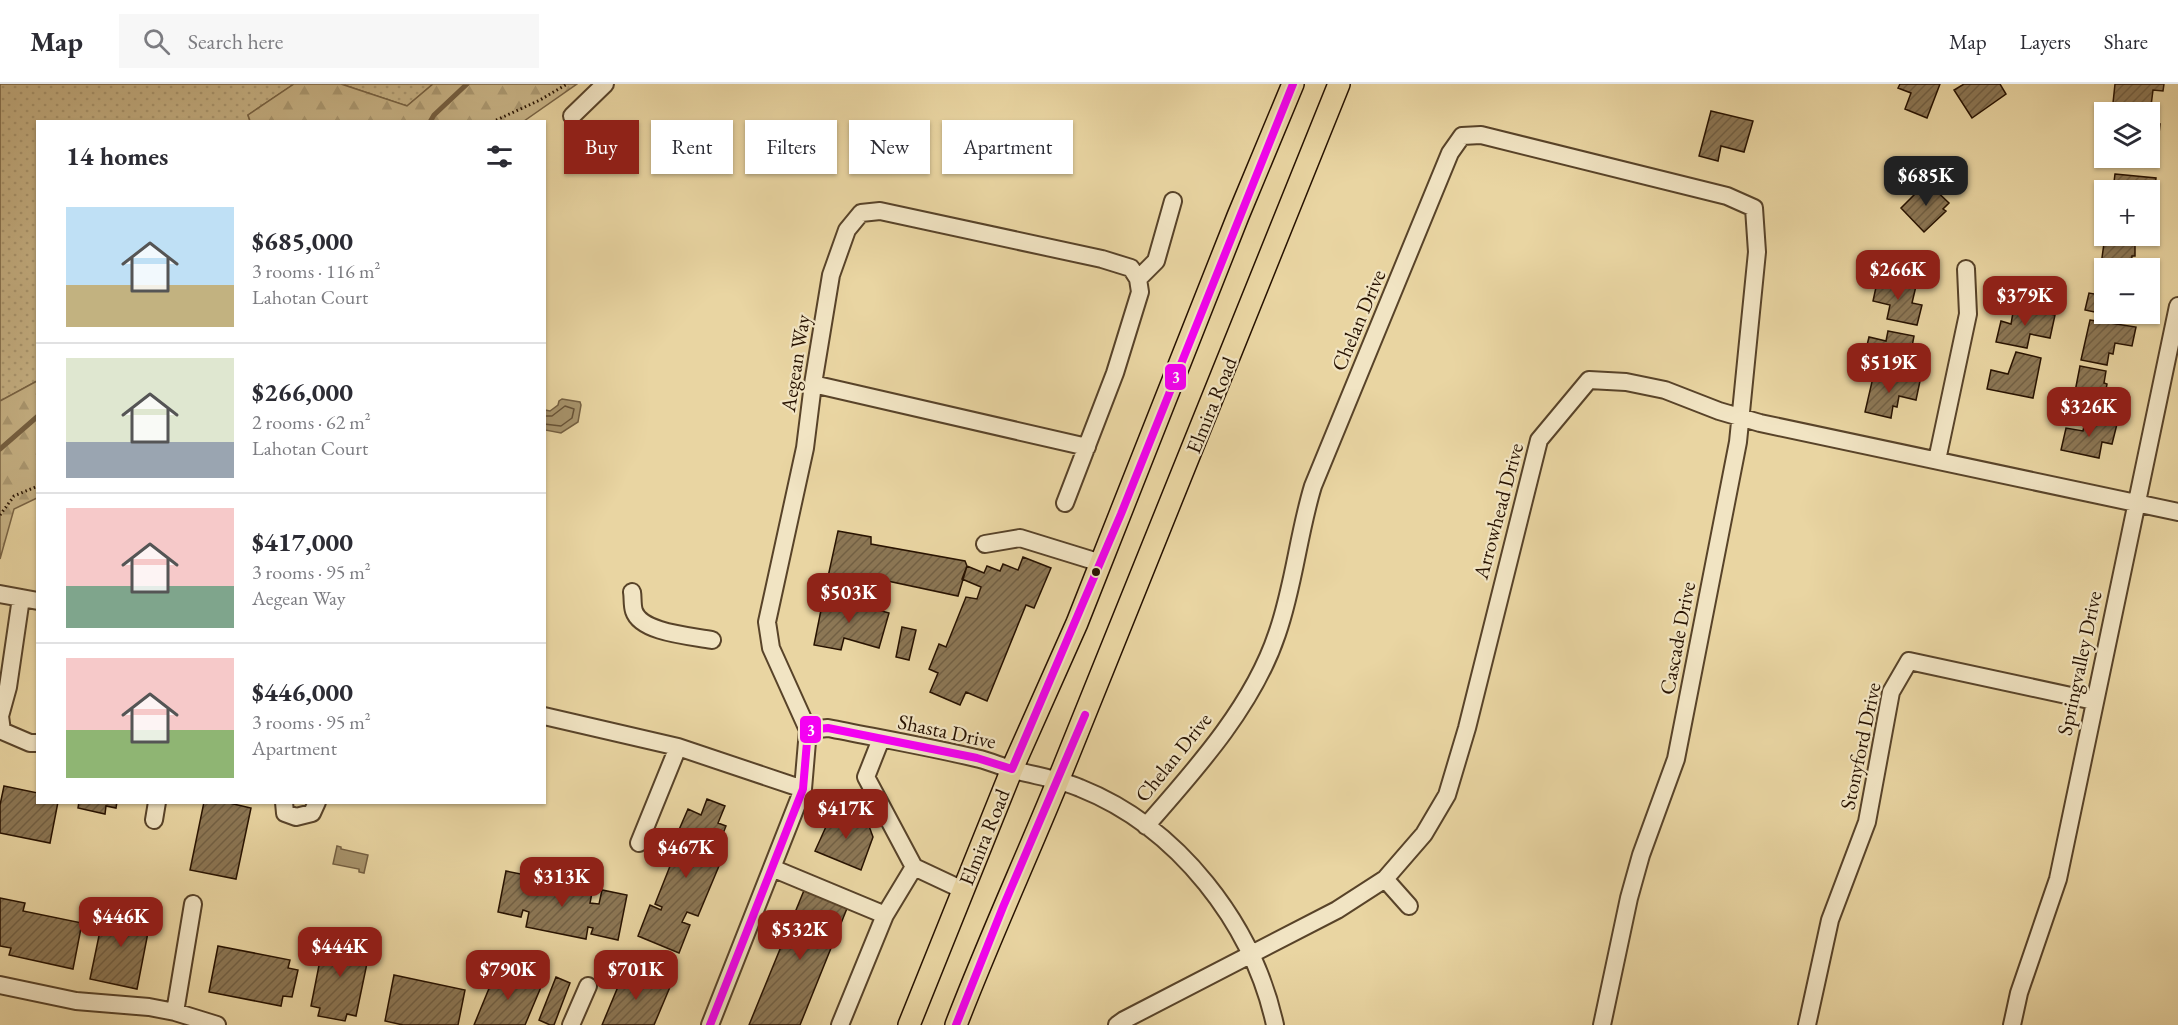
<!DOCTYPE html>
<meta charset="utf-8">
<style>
body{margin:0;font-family:"EB Garamond",serif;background:#f7f7f7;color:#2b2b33;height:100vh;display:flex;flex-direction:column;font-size:22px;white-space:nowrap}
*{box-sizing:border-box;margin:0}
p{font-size:20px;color:#7c7c81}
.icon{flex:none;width:33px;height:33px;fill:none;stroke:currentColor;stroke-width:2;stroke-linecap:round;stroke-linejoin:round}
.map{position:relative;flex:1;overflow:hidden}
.side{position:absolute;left:36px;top:36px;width:510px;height:684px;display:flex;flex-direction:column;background:#fff;border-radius:0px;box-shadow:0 2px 4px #0004}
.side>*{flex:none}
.banner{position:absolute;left:564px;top:36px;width:570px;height:54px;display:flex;gap:12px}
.fabs{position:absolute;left:2094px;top:18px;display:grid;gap:12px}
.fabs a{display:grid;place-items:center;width:66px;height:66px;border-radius:0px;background:#fff;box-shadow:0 2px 4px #0004;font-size:30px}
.price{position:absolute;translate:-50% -51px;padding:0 14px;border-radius:12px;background:#8f2418;color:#fff;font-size:20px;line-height:39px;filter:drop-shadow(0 2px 3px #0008)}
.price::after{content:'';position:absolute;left:50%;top:36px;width:18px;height:14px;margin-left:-9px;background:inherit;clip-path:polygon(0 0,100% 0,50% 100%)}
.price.selected{background:#222;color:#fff}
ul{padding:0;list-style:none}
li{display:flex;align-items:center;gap:18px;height:150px;padding:0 30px}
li+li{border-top:2px solid #e1e1e2}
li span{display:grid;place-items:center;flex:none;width:168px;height:120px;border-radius:0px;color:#555}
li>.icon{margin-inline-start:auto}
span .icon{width:72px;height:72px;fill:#fffc;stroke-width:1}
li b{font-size:26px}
h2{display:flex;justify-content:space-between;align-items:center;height:72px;padding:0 30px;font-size:26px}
.pill{padding:0 21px;border-radius:0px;background:#fff;box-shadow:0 2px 4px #0004;font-size:21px;line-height:54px}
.pill.selected{background:#8f2418;color:#fff}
header{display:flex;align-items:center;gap:36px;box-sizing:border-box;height:84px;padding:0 30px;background:#fff;border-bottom:2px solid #e1e1e2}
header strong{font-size:28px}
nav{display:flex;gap:33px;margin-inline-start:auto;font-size:21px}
.search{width:420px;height:54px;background:#f7f7f7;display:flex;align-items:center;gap:15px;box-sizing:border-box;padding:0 21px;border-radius:0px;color:#7c7c81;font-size:22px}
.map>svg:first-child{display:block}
</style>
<header>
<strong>Map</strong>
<div class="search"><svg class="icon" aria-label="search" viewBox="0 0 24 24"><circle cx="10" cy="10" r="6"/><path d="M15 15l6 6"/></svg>Search here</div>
<nav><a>Map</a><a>Layers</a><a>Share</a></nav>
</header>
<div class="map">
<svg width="2178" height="941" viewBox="0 0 2178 941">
<defs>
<pattern id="grass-dots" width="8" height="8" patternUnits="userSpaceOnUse" patternTransform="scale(1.5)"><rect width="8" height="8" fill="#c8b487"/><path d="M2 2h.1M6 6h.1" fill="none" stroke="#ac9a73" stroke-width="1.8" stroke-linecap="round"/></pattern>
<pattern id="forest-firs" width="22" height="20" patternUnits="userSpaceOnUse" patternTransform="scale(1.5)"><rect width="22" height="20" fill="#c8b487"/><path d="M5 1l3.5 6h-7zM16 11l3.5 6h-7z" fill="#ac9a73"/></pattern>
<pattern id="building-hatch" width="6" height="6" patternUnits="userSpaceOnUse" patternTransform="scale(1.5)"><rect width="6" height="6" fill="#8c7755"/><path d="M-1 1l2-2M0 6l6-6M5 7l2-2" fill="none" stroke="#726044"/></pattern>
</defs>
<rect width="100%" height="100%" fill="#e9d5a2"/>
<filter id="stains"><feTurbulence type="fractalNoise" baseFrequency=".00333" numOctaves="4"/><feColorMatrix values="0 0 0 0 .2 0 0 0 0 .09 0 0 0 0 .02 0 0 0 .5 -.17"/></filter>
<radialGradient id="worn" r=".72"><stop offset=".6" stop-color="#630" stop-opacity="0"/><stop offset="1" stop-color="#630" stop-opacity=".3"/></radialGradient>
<!-- grass -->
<path fill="url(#grass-dots)" stroke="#786344" stroke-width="1.5" d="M0,0H294L248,31L250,37L38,38L37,297L0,317Z
M341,0H433L407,22Z"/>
<!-- forest -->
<path fill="url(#forest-firs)" stroke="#786344" stroke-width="1.5" d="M294,0H341L407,22L433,0H577L524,37H250L248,31Z
M37,297V414L14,425L0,475V317Z"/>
<!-- water -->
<path fill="#a7936b" stroke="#745f41" stroke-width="1.5" d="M562,315L580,318L581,321L578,338L561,349L545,346V326L550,327L558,321L559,317Z
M337,762L341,763V765L368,771L364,789L359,788V785L333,780Z"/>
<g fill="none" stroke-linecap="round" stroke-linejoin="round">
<!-- shore -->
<path stroke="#675236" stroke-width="1.5" d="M544,332H552L565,322L574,325L572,334L561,342L544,340"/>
<!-- stream -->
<path stroke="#745f41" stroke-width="5" d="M430,38L434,31L467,0
M0,365L38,332"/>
</g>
<!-- building -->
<path fill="url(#building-hatch)" stroke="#271201" stroke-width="1.5" d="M1900,0H1940L1927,34L1905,25L1911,9L1898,4Z
M1964,0H2000L2006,10L1972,34L1954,6Z
M2115,0H2164L2163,7L2153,6L2151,22L2113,19Z
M1711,27L1753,37L1744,68L1721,62L1718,77L1699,72Z
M2150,39L2160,40L2158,60L2150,59Z
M2115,74H2141V78L2115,75Z
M2115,90L2156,94L2154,112H2150V118V106H2113Z
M1927,98L1949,119L1943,125L1946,127L1924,148L1901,124Z
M2150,143H2152L2150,161L2135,160V172H2132L2131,183L2101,181L2105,152H2150Z
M2103,193L2104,230H2138L2137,237L2085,226L2089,209L2100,211Z
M1878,194L1916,202L1912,219L1922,221L1917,241L1887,235L1890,221L1873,217Z
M2014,223L2055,231L2050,254L2030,250L2027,264L1996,258L2001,237L2011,240Z
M2090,236L2136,243L2132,262L2115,259L2113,270L2109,269L2107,281L2081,276Z
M1888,247L1914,252L1911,268L1925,271L1921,291L1863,278L1869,253L1886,257Z
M2016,268L2041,274L2033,314L1987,305L1991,286L2008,290Z
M2080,282L2106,287L2104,299L2107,300L2105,311L2122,314L2117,333L2072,323Z
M1874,289L1920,297L1916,316L1899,312L1897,323L1893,322L1891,334L1865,328Z
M2086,333L2117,340L2112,360L2102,358L2099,374L2061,366L2066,344L2083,347Z
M838,447L871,453V460L965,477L967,482L958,512L864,492L858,520L824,511Z
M1023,473L1051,484L1034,524L1026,521L987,617L966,608L960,621L930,608L938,589L929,585L939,560L946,563L966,513L977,515L981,503L962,495L967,482L984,489L987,482L1000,487L1003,480L1018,486Z
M824,511L889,529L879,564L844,554L841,566L814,561Z
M902,543L916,546L909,576L896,573Z
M4,702L38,709V718H58L50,759L0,749V721Z
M707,715L725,722L718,739L726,742L716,767L710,765L705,777L719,782L698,832L687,828L682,838L690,841L679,869L638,852L650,821L661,826L662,823L655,820L678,762L686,765L688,761L675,755L688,725L701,731Z
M79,718H117L116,724L106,722L105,730L78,724Z
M204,718H225L251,724L236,795L190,786Z
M834,725L855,736V734L857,737L869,742L873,753L861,786L815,767Z
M506,787L531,792L529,803L536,805L537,798L592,809L590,819L599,820L602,806L627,811L618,856L591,850L593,844L588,843L586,855L526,843L529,828L523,826L521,833L498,828Z
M805,804L848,822L800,941H749Z
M0,814L25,819L23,827L82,839L73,885L9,871L11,864L0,862Z
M105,823L151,833L137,905L90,895Z
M325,851L371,860L356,932L347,930L345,937L318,932L320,924L311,922Z
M218,862L290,876L288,884L298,886L292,913L283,912L281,922L209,908Z
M497,885L541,903L525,941H474Z
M625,886L670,903L654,941H602Z
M394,891L465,906L458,941H403L385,937Z
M556,893L570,899L554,941H550L539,936Z"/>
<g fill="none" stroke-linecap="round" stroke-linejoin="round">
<defs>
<path id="minor" d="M572,32L605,0
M1138,195L1156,177L1173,117
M813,300L1087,363
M1937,376L1968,230L1966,185
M985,460L1020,454L1101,479
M632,508C633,513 632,521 634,527C641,549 692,552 712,556
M0,510L38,517
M21,514L8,603L0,632L2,647L30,659H38
M544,632L678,663L803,705
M808,646L828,644C878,654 930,663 980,675C991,678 1003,683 1014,686C1036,692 1059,695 1080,704C1178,743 1253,840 1275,941
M881,655L866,693L914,783L885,831
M284,718L285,729L296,733L312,729L317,718
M154,736L157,718
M1146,742C1196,685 1253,622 1277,550C1294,502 1298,451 1313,402L1450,69L1462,52L1481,51L1727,112L1754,124L1757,168L1738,358L1676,675L1641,771L1629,814L1602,941
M639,759L678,663
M914,783L963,806
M772,784L885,831L840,941
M1385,795L1409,822
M0,901L76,917L149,923L175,928L217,941
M175,928L193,820
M571,941L588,902
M710,941L803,705L808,646L771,564L767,538L805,364L813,300L831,191L847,146L861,129L880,127L1102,175L1131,184L1138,195L1140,208L1115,289L1065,419
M1117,941L1124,936L1337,826L1385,795L1424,750L1447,711L1467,644L1539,356L1589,296L1626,298L1665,306L1719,327L1760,339L2178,428
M1807,941L1830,836L1867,738L1891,608L1909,577L2094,617
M2012,941L2019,909L2058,795L2178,222"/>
<path id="major" d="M909,941L1012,685L1077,539L1238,132L1293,0
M956,941C991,850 1032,762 1068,672C1160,449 1250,225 1339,0"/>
</defs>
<!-- minor casing -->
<use href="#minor" stroke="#584329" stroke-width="20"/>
<!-- major casing -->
<use href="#major" stroke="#271201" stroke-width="24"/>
<!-- path -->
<path stroke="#271201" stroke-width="3" stroke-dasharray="1.5 3" stroke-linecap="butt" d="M492,38L540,16L567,0
M0,431L14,412L38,402"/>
<!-- minor -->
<use href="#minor" stroke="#f1e4c3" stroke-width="16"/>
<!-- major -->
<use href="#major" stroke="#e9d5a2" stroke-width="21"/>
<defs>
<path id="bus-1" d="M710,941L803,705L808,646L828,644L977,674L1012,685L1121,430L1293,0
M956,941L1003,823L1085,631"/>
</defs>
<!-- bus-1 casing -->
<use href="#bus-1" stroke="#f1e4c3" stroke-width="12"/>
<!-- bus-1 -->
<use href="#bus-1" stroke="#f401f2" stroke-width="8"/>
</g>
<!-- markers -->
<circle fill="#271201" stroke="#f1e4c3" stroke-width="2" cx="1096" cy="488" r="5"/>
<g text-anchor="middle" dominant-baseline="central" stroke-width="4.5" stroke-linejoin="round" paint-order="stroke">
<!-- street labels -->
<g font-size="21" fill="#271201" stroke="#f1e4c3">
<text transform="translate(1358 236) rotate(-67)">Chelan Drive</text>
<text transform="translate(795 279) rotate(-81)">Aegean Way</text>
<text transform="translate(1211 321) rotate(-68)">Elmira Road</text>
<text transform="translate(1498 427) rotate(-75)">Arrowhead Drive</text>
<text transform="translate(1677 554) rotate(-79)">Cascade Drive</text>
<text transform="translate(2079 579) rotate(-78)">Springvalley Drive</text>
<text transform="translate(947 647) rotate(12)">Shasta Drive</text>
<text transform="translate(1860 662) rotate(-78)">Stonyford Drive</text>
<text transform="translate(1173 673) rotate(-51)">Chelan Drive</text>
<text transform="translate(984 753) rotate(-68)">Elmira Road</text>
</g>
</g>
<g stroke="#f1e4c3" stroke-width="2">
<rect x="1164" y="279" width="23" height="28" rx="6" fill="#f401f2"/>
<rect x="799" y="631" width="23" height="29" rx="6" fill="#f401f2"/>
</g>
<g font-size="16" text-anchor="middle" font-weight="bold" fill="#fff">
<text x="1176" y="299">3</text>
<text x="811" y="652">3</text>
</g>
<rect width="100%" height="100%" filter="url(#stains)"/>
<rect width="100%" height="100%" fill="url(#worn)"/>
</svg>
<div class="fabs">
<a><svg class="icon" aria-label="layers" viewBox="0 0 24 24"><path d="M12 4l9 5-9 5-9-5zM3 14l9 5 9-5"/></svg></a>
<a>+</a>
<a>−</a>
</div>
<b class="price selected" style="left:1926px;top:123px">$685K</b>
<b class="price" style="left:1898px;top:217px">$266K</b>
<b class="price" style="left:2025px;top:243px">$379K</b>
<b class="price" style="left:1889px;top:310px">$519K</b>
<b class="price" style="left:2089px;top:354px">$326K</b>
<b class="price" style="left:849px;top:540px">$503K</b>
<b class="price" style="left:846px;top:756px">$417K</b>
<b class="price" style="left:686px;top:795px">$467K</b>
<b class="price" style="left:562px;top:824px">$313K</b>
<b class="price" style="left:121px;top:864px">$446K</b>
<b class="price" style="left:800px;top:877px">$532K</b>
<b class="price" style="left:340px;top:894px">$444K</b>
<b class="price" style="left:508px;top:917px">$790K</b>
<b class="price" style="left:636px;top:917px">$701K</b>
<div class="banner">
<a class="pill selected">Buy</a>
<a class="pill">Rent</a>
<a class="pill">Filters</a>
<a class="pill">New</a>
<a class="pill">Apartment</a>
</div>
<section class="side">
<h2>14 homes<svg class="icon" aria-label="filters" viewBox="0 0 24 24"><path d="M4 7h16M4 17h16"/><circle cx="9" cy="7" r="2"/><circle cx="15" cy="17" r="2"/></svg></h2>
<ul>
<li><span style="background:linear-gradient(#bfe0f5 65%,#c2b280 0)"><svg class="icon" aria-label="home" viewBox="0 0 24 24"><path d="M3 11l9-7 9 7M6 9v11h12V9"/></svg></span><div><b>$685,000</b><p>3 rooms · 116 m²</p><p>Lahotan Court</p></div></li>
<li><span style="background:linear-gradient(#dfe7d0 70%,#9aa5b1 0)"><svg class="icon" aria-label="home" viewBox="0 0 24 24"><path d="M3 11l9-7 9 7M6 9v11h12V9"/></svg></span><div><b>$266,000</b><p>2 rooms · 62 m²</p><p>Lahotan Court</p></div></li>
<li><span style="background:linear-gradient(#f6c9c9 65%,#7fa58c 0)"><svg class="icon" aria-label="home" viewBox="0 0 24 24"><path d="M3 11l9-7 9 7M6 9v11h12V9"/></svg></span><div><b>$417,000</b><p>3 rooms · 95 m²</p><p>Aegean Way</p></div></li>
<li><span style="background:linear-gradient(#f6c9c9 60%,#8fb573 0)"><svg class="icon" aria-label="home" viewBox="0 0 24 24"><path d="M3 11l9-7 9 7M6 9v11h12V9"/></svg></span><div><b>$446,000</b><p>3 rooms · 95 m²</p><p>Apartment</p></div></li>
</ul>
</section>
</div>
